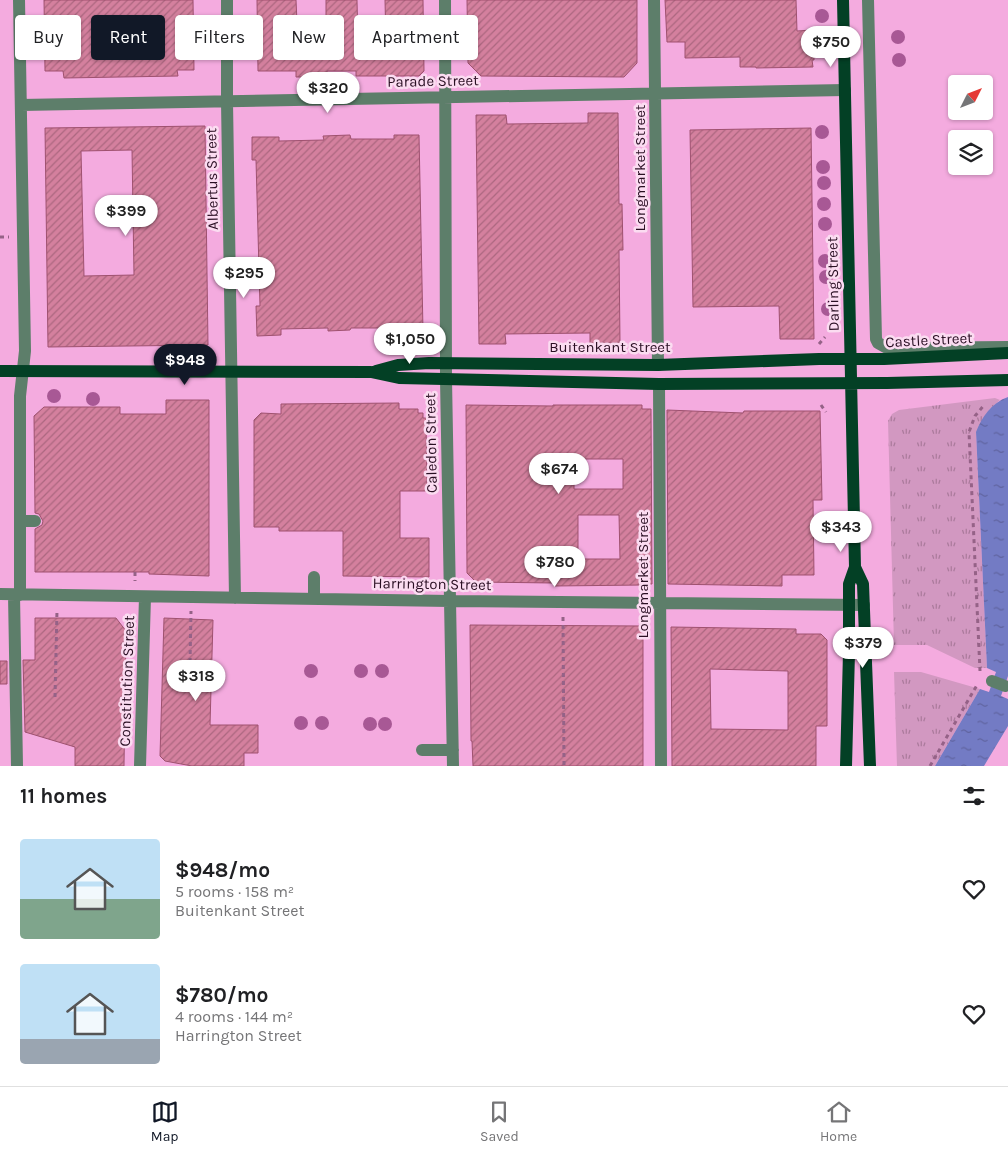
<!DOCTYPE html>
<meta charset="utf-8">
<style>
body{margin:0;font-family:Karla,sans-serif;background:#f2f2f2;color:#202124;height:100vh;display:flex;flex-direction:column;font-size:19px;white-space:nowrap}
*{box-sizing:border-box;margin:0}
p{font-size:16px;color:#757577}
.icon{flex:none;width:28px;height:28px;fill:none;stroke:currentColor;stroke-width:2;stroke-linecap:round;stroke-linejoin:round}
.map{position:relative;height:766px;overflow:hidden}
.details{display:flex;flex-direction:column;background:#fff;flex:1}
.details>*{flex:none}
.top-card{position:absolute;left:15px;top:15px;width:500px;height:45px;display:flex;gap:10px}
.needle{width:32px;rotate:48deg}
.controls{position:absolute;left:948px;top:75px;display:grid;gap:10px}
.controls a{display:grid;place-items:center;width:45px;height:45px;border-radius:5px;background:#fff;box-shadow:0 1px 4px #0004;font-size:25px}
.price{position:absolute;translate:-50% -42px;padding:0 11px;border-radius:18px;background:#fff;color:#222;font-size:16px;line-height:32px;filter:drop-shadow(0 1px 2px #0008)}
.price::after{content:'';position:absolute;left:50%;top:30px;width:15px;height:11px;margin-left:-8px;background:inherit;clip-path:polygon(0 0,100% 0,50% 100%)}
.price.selected{background:#111827;color:#fff}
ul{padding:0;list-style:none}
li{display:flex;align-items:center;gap:15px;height:125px;padding:0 20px}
li span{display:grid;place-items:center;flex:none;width:140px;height:100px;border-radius:5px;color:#555}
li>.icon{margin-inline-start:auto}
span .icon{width:60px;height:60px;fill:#fffc;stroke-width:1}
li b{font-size:21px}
h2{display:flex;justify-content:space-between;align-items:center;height:60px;padding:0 20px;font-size:21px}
.tag{padding:0 18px;border-radius:5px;background:#fff;box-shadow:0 1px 4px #0004;font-size:18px;line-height:45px}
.tag.selected{background:#111827;color:#fff}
.tabs{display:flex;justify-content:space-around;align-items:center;height:70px;border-top:1px solid #e0e0e0;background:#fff;font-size:14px;color:#757577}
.tabs a{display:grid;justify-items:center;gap:2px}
.tabs .selected{color:#111827}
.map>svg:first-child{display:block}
</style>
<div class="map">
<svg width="1008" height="766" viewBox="0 0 1008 766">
<defs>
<pattern id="grass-tufts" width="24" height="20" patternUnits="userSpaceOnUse" patternTransform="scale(1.25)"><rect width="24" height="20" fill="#d298c1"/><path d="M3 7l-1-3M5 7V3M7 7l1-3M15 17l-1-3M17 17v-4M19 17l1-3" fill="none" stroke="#ab7a9c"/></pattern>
<pattern id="water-ripples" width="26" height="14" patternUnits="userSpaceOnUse" patternTransform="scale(1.25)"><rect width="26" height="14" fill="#737bc4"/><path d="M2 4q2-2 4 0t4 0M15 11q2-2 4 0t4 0" fill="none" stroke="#5f639f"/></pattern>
<pattern id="building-hatch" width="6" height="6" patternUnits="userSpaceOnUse" patternTransform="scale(1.25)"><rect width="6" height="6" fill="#d4809e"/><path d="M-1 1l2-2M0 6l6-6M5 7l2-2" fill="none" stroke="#ac6780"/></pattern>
</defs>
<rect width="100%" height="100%" fill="#f4abdf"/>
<!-- grass -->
<path fill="url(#grass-tufts)" d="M995,398L1000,400L990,409L976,433L987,668H975L927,645H894L888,421L892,414L899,410Z
M894,672H921L980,689L935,766H897Z"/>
<!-- water -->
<path fill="url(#water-ripples)" d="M1008,397V676L1001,696L1008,699V726L984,766H935L980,689L989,692L996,672L987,668L976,432C982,417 991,403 1008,397Z"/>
<!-- building -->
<path fill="url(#building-hatch)" stroke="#9f516f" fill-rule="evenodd" d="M44,0H193L194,70H177L178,76L64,78L63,71H45Z
M257,0H296L298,45H326V0H357L358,44H386L385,0H423L424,71L419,76H356V71H327V77H296V71H258Z
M467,0H637V63L624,77L481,76L468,63Z
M665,0H796L797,31L812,30V36H813L814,60H812L813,67L756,68V67H740V57L685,58V42H667Z
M588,113H618L619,204H622L623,250H619L620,343H590V333L505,334L506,344H479L476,115H506L507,124L588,123Z
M205,126L208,345L48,347L45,128ZM132,150L134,275L84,276L81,151Z
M811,128L814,339H780L779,306L693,307L690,130Z
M350,135L351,139H394V135H419L423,331L397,332V328H351L350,330L328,331V328L281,329V335L257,336L256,306H260L256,160H252V137H279V141L324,140L323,136Z
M166,400H209V576L149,574V572H35V529L42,525L43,521L39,514L35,513L34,416L44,407H120V414H166Z
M399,403V409H418V413H423V418H426L427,491H400V538H429V577L343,576V531H279V527H254V420L261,413L281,414V404Z
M466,405L553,406V405H642V409H651L652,584H643V585L554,586V583L476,582L467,573ZM574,459H623V489H574ZM578,515H619L620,559H578Z
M667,410L743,413L744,411H820L822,500H813L814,575H782V586L668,584Z
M35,618H116L126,631L124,766H75V747L25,732L23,660H35Z
M164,618L213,620L210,725H258V753H244V766H192L165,761L160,756Z
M470,625L643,626V766H473L472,741H471Z
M671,627L796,629V634H821L827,640V726H816V766H672ZM710,669L788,671V730L711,729Z
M0,661H7V684H0Z"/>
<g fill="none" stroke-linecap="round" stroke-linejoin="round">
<!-- path -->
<path stroke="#956287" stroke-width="3" stroke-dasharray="4 4" stroke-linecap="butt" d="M0,237H9
M819,344L825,337
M821,405L826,412
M135,572V581
M563,617L564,766
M182,662H190L191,611
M980,671L969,432L975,416L985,404
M55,697L57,610
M930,766L977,685"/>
<!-- minor -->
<path stroke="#5d7e6a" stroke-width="12" d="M19,0L25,351L20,396V595
M227,0V102L235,598
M445,0L446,379L453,766
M654,0L658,365
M868,0L876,339L878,343L887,348L1008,347
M21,105L845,90
M659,384L661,766
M20,521H35
M0,594L450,601L864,605
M14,595L17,766
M314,599V577
M992,681L1005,686
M422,750H453
M140,766L145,597"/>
<!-- major -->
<path stroke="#034025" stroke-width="12" d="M843,0L855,567L849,584V653L846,766
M0,371L371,372L399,378L659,384L887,383L1008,380
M376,371L398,365L429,363L658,365L819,359H884L1008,353
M855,567L863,584L870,766"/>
</g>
<!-- trees -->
<g fill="#a85895">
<circle cx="822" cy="16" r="7"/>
<circle cx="898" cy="37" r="7"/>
<circle cx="899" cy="60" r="7"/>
<circle cx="822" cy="132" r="7"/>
<circle cx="823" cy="167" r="7"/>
<circle cx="824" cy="183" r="7"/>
<circle cx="824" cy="204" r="7"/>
<circle cx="825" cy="224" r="7"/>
<circle cx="825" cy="261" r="7"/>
<circle cx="826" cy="277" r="7"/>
<circle cx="828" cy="309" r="7"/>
<circle cx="54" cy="396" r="7"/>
<circle cx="93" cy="399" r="7"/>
<circle cx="311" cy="671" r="7"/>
<circle cx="361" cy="671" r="7"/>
<circle cx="382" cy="671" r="7"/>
<circle cx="301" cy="723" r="7"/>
<circle cx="322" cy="723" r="7"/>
<circle cx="370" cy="724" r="7"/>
<circle cx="385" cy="724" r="7"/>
</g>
<g text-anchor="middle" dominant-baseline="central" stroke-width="5" stroke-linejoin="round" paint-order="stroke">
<!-- street labels -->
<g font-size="15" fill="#2a0f23" stroke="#fbdcf1">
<text transform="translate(433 81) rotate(-1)">Parade Street</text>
<text transform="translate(640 168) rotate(-90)">Longmarket Street</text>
<text transform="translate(212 179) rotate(-91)">Albertus Street</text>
<text transform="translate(833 284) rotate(-91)">Darling Street</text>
<text transform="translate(929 340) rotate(-3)">Castle Street</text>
<text x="610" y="347">Buitenkant Street</text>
<text transform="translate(431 443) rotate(-91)">Caledon Street</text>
<text transform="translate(643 575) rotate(-90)">Longmarket Street</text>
<text transform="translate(432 584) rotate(1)">Harrington Street</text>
<text transform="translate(127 681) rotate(-88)">Constitution Street</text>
</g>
</g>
</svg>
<div class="controls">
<a><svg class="needle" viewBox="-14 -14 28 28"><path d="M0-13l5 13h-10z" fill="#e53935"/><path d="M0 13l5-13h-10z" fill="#757577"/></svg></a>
<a><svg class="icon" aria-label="layers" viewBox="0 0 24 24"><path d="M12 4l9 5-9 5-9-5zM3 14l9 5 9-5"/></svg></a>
</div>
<b class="price" style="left:831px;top:68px">$750</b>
<b class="price" style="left:328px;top:114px">$320</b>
<b class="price" style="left:126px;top:237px">$399</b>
<b class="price" style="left:244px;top:299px">$295</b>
<b class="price" style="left:410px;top:365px">$1,050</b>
<b class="price selected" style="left:185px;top:386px">$948</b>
<b class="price" style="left:559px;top:495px">$674</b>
<b class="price" style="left:841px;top:553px">$343</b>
<b class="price" style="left:555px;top:588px">$780</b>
<b class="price" style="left:863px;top:669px">$379</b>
<b class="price" style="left:196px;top:702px">$318</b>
<div class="top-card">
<a class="tag">Buy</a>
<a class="tag selected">Rent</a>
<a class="tag">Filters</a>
<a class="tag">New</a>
<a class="tag">Apartment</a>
</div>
</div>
<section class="details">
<h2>11 homes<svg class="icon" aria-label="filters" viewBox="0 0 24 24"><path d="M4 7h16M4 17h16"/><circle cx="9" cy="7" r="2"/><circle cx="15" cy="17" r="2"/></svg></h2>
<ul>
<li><span style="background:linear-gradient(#bfe0f5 60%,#7fa58c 0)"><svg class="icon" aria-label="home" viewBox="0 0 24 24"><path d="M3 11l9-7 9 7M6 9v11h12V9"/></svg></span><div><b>$948/mo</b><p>5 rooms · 158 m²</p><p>Buitenkant Street</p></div><svg class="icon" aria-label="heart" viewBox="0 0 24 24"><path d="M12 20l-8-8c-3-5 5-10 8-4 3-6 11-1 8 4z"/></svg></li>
<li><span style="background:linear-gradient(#bfe0f5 75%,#9aa5b1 0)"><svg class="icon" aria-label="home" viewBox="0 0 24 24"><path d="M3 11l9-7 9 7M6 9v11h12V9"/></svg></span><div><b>$780/mo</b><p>4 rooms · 144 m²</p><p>Harrington Street</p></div><svg class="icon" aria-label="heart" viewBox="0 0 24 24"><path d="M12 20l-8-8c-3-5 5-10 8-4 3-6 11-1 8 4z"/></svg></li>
</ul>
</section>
<nav class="tabs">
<a class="selected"><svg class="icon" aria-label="map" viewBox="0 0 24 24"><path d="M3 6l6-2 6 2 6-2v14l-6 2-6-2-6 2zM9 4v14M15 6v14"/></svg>Map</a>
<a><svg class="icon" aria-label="saved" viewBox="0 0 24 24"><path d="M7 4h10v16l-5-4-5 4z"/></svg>Saved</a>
<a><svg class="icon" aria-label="home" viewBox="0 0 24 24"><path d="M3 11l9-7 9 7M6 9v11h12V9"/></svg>Home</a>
</nav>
